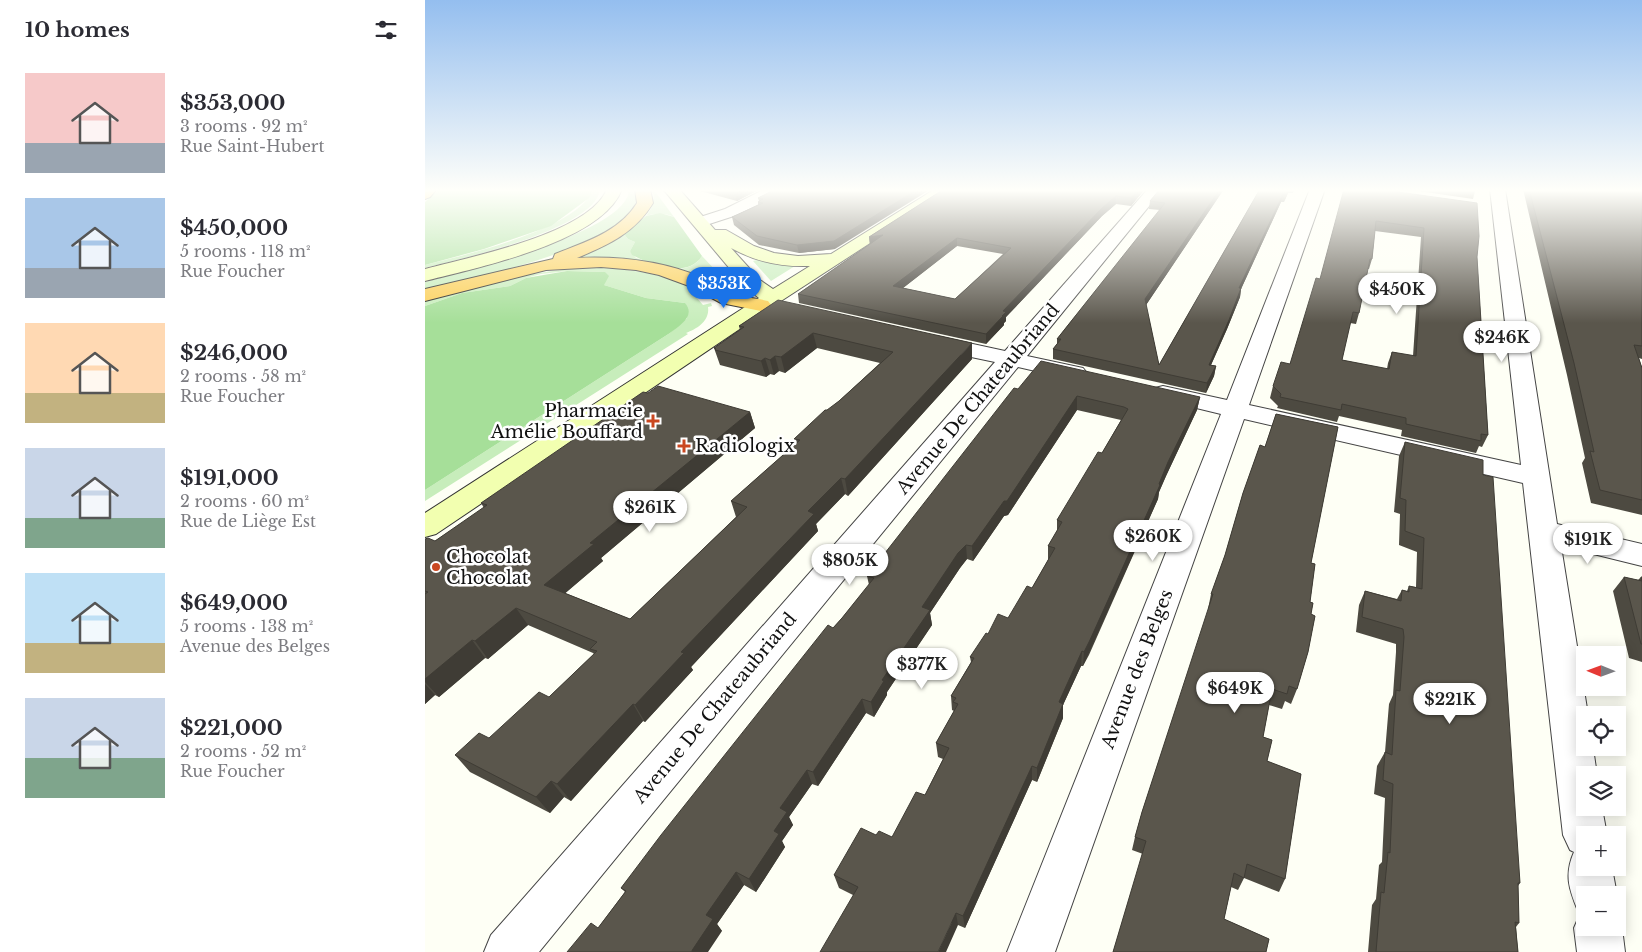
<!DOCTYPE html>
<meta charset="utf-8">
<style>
body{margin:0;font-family:"Libre Baskerville",serif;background:#f2f2f3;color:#2b2b33;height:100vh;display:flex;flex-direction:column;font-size:19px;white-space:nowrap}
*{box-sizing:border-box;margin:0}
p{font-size:16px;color:#7c7c81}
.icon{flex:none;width:28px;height:28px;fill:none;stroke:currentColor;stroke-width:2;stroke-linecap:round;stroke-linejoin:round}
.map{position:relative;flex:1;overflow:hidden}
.sheet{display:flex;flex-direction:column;background:#fff;width:425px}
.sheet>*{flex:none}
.needle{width:32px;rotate:271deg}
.buttons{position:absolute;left:1151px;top:646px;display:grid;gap:10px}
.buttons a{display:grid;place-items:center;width:50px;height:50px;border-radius:0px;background:#fff;box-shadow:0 2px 12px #0003;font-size:25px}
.price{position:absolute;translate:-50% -42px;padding:0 11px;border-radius:18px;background:#fff;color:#222;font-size:16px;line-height:32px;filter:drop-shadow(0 1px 2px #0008)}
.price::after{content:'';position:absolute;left:50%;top:30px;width:15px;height:11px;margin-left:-8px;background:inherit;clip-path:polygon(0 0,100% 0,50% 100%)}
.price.current{background:#1a73e8;color:#fff}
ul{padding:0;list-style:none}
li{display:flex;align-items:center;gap:15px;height:125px;padding:0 25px}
li span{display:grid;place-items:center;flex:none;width:140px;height:100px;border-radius:0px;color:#555}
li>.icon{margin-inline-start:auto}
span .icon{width:60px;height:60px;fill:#fffc;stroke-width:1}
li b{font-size:21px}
h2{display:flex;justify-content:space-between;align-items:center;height:60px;padding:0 25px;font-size:21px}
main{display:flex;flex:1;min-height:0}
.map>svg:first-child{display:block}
</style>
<main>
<section class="sheet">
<h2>10 homes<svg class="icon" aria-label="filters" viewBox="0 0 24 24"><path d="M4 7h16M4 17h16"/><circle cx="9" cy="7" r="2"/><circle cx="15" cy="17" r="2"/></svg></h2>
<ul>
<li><span style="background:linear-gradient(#f6c9c9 70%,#9aa5b1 0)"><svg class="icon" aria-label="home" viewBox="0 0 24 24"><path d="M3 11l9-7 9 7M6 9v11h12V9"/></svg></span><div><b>$353,000</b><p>3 rooms · 92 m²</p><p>Rue Saint-Hubert</p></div></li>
<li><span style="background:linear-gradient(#a9c7e8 70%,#9aa5b1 0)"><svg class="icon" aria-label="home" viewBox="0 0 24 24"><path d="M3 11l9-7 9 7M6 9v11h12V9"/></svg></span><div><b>$450,000</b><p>5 rooms · 118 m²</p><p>Rue Foucher</p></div></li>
<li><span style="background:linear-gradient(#ffd9b3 70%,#c2b280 0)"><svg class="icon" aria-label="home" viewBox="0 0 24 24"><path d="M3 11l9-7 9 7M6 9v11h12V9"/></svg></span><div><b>$246,000</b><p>2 rooms · 58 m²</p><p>Rue Foucher</p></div></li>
<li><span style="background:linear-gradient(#c9d6e8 70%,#7fa58c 0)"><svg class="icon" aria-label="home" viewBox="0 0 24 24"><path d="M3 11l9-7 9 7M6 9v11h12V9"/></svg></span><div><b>$191,000</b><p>2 rooms · 60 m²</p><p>Rue de Liège Est</p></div></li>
<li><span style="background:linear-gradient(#bfe0f5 70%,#c2b280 0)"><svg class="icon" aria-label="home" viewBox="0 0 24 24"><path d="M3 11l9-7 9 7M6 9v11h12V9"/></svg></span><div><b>$649,000</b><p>5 rooms · 138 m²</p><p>Avenue des Belges</p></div></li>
<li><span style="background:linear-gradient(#c9d6e8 60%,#7fa58c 0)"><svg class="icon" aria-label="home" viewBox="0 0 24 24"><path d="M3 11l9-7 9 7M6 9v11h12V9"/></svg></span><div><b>$221,000</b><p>2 rooms · 52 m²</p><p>Rue Foucher</p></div></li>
</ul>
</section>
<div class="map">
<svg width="1217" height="952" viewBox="0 0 1217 952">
<rect width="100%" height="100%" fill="#fefff5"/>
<!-- green -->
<path fill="#c7edbb" d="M164,189H175C172,229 34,259 0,268V265C40,255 148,230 167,192Z
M227,190H229L249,217C240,213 231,213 221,216C227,208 231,200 227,190Z
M204,192H208L211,197C215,244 37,280 0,291V282C38,271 196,234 204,192Z
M199,234L203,239L210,242L205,251L211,258L221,261L186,258H156L153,256Z
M277,256L312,293L310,294L253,269C264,268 271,265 277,256Z
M332,260L353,265L370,266L346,281L328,261Z
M177,268C207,269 255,276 279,296L272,298L278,305L286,303L287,306L283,307C285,321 272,329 261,333L263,334L0,501V490L245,333L262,318L260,303L221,298L179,285L180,272L142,271L116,274L101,278L85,286L37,293L0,306V300C59,285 116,267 177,268Z"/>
<!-- forest -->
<path fill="#a6df99" d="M15,189H164L167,192L164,198L126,226L59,249L0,265V202Z
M235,213L249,217L277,256C262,279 227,265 207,255L205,251L210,242L203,239L199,234L221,216Z
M142,271L180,272L184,276L179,285L221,298L260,303C271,316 255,325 245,333L0,490V306L37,293L85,286L101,278Z"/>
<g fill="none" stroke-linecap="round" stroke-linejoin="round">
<defs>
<path id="street" d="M340,189H360L358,192L312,215L275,227L269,225L267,222L269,219L300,209Z
M723,189H738L602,356L658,368L662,373L658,378L650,380L593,367L114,952H59L66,935L570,362L503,348L500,343L503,338L511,336L580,351Z
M885,189H900L824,405L1096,465L1065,189H1080L1132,524L1217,544V566L1136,546L1163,715H1160V748H1168L1172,775H1160V808H1177L1182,835H1160V868H1187L1192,895H1160V928H1192V918L1197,928L1200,952H1152L1149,928L1156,912L1153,911C1144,889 1139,875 1149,852L1145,850L1138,835L1098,483L819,419L630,952H582L796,414L730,398L726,393L730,388L738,386L802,400Z"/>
<path id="secondary" d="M182,189H197C178,242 51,268 0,281V269C44,257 164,234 182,189Z
M238,189H254L290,230H301L329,246L349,253L373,256L406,254L510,189H528L356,301L11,534L0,537V513L334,298L321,288ZM306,248C331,262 356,267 385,266L348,289L335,280Z"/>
<path id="highway" d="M0,189H12L5,197L0,199Z
M210,189H225L228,203C210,233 183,245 152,258C195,256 238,261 278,278C288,282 298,290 309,294C320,298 332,298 343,301L346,305L343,309L336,311L296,303L264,286L234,275L211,270L176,267L121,270L0,301V289L128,259L130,254C160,242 194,232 212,203Z"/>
</defs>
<!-- street casing -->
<use href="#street" stroke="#444" stroke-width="2"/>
<!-- secondary casing -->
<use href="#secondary" stroke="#333" stroke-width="2"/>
<!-- highway casing -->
<use href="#highway" stroke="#222" stroke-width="2"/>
<!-- street -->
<use href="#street" fill="#fff" fill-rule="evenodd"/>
<!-- secondary -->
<use href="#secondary" fill="#f2ffb0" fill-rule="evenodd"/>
<!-- highway -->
<use href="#highway" fill="#fbcf57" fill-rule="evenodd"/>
</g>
<!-- wall -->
<path fill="#4d4a41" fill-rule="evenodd" d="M274,189H335L312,201L275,191Z
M351,189L410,249L374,253L334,245L309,225L307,217L333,205V202L334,201L333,198Z
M519,189H720L706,206L691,204L677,216L581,317V321L579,323V325L561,344L374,303L373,294L445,244L444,237ZM532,246L578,254L530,299L478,288Z
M735,189H799L721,305L734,365L835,189H869L868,193H863L859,202H856L816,289L815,297L802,329L786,365L791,366L789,376L781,393L628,359V349L632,344V339L735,210L724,209L725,201Z
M952,189L1052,257L1063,435L1057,447L1054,446L1051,453L976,436L977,430L914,416L912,422L852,408L853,406L845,398L848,386L865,364L895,279ZM950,231L996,237L988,356L967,352L963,363L962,369L917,360L925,323L931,324L934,313L943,269H944L947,259Z
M980,189H1050V191L1048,199Z
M1098,189H1217V359L1214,358L1217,368V515L1166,503L1157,463L1160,458L1142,375Z
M353,300L547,359L423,496L420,494L391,524L393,531L266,667L268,670L220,722L218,721L146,801L139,797L125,813L45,772L30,755L64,738L124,697L169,654L168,653L103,625L63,659L60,658L14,697L10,695L0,704V539L10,541L59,508L56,503L223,393L325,412L330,428L176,558L178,561L140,593L205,619L311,517L306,501L371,444L369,439L414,401L455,363L392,348L360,373L354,371L349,375L345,374L341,377L295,365L289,348L315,330L314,326Z
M593,389L775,397L772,410L741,476L734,492L733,499L664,655L658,666H656L638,705V718L612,782L607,780L540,928L533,925L428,895L414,888L409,875L451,835L467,837L500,795L518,759L513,757L511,743L529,711L527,710L526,696L546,662L545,657L563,634L583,618L607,588L623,560V546L632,531V520L677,453L696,420L652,410L583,515L579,516L548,561L542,559L535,568L505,613L507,625L462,692V695L449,717L441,713L393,786L387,784L364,817L368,825L357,841L360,847L331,892L319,885L292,924L297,931L173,928L200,892L196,888L408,628L417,618L444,585L442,576Z
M851,414L913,427L886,563L890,564L885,602L888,603L886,614L890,616L883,652L872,689L866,704L860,701L857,709L844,705L838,737L847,740L842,761L876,774L860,879L854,892L819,878L813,890L806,887L799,919L844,939L841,952H688L718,854L707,850L710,837L717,812L784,609H783L786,594L800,555L818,493L835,445L840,447Z
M980,442L1058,475L1095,883L1093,886L1094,923L1091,927L1093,952H943L947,905L951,899L954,865L957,862L960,798L949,794L952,766L960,752L964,704L968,695L971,652V644L931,632L934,605L940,591L972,599L977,590L982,591L984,586L991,587L992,552L974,545L975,514L969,512L974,456Z
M1199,577L1213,580L1216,577H1217V662L1204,658L1188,591Z"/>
<!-- shaded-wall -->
<path fill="#3f3c35" d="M318,189H335L312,201L310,193Z
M493,189H506L410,249L374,253L372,245Z
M714,189H720L706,206V198Z
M795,189H799L719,308L720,299Z
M863,189H864L863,193L859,202L861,195Z
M858,194L856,202L816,289L815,297L802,329L782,374L784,365L814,288Z
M691,196V204L677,216L581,317V321L579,323V325L561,344V334L578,311L677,208Z
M458,235L445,245L444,237Z
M532,238V246L469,295L468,286Z
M388,333L392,348L360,373L356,357Z
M547,343V359L423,496L420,479Z
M350,356L354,371L349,375L345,360Z
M340,358L345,374L341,377L336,361Z
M791,366L789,376L781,393L782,383Z
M652,396V410L583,515L579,516L548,561L547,546Z
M775,397L772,410L741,476L734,492L733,499L658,666L659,652L743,462Z
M325,412L330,428L176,558L178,561L130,602L119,585L165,543Z
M416,478L420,494L391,524L393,531L266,667L268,670L220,722L210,705L256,652L383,511Z
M541,545L542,559L535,568L505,613L507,625L462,692V695L449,717L446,702L457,680L497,607L533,553Z
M91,608L103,625L63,659L50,641Z
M47,640L60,658L14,697L0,682V679Z
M657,651L656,666L638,705V718L612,782V768L634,702Z
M0,684L10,695L0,704Z
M437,699L441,713L393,786L388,772Z
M208,704L218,721L146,801L132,784Z
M607,766V780L540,928L538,916Z
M382,770L387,784L364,817L368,825L357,841L360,847L331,892L324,879L349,831L355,808Z
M126,781L139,797L125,813L111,797Z
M311,872L319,885L292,924L297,931L283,952H266L281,915Z
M531,913L533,925L521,952H513Z"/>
<!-- building -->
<path fill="#5a564c" stroke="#3f3c35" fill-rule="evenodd" d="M296,189H318L310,193Z
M351,189H493L409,241L372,245L332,236L307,217L338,203L333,202L338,199L333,198Z
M519,189H714L706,198L691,196L677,208L578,311L581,312L577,316H578L561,334L373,294L458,235L444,237ZM532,238L586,248L530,299L468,286Z
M735,189H795L720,299L734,365L835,189H863L861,195L858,194L814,288H816L804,320L784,365L791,366L782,383L628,349L636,339H632L740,203L725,201Z
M919,189H952L1052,203L1054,236L1052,257L1063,435L1056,434V441L981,424V418L917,404L916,410L855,397L856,394L848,386L856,362L865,364L891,278L895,279ZM951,221L999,228L991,356L967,352L964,369L917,360L928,312L934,313L945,259H947Z
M1038,189H1050V191Z
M1104,189H1217V346L1209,345L1217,368V500L1175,490L1165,451L1169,452L1149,363Z
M353,300L547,343L420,479L416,478L383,511L389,514L256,652L259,653L210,705L208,704L132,784L126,781L111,797L30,755L54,733L64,738L114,692L124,697L172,651L165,649L172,642L91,608L50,641L47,640L0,679V594L3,592L0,591V539L3,538L10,541L62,505L56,503L218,392L223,393L233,386L325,412L165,543L169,544L119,585L205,619L322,507L306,501L375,440L369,439L400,410H402L414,401L468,352L388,333L356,357L350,356L345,360L340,358L336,361L290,350L291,349L289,348L319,327L314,326Z
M616,361L775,397L743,462L734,484L735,485L665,640L659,652L657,651L634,702L638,704L612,768L607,766L538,916L531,913L513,952H395L433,887L409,875L436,828L451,835L454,831L467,837L491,792L500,795L524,748L511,743L533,704L528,702L531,698L526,696L549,658L545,657L561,633L563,634L573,614L583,618L602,586L607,588L630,548L623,546L637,522L632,520L673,452L677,453L703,409L699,407L652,396L582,501H579L547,546L541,545L533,553L497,607L505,610L457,680L459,681L446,702L437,699L388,772L382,770L355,808L362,812L349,831L354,834L324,879L311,872L281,915L288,919L266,952H142L166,923L173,928L201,891L196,888L236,835L403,625L408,628L417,618L449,578L442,576L589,388L593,389Z
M851,414L913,427L886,563L890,564L885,602L888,603L886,614L890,616L883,652L872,689L864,686L862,694L847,689L838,737L847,740L842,761L876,774L860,879L822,864L819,878L809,873L799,919L844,939L841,952H688L721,841L710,837L717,812L788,594H786L800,555L818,493L835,445L840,447Z
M980,442L1058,460V475L1068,477L1095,883H1093L1094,923L1090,922L1093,952H951L956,892L959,893L963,852L965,853L968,784L958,780L960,752L967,755L971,690L975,691L979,637L978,629L937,617L940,591L976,601L977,590L984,592V586L997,589L999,538L980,531L981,500L975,498Z
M1199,577L1217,581L1216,577H1217V644H1216Z"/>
<!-- sky -->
<linearGradient id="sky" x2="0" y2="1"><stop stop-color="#94beef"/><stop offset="0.59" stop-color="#fffffa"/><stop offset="1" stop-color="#fffffa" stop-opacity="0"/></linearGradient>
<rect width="1217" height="323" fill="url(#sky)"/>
<!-- markers -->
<g fill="#ca4720" stroke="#fff" stroke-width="2">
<path d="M225.5 413.5h5v5h5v5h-5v5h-5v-5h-5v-5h5z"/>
<path d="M256.5 438.5h5v5h5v5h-5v5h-5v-5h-5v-5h5z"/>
<circle cx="11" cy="567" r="5"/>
</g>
<g text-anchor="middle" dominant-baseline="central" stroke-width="5" stroke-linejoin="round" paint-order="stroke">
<!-- street labels -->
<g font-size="18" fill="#111" stroke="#fff">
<text transform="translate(553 399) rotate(-50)">Avenue De Chateaubriand</text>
<text transform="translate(712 669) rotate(-69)">Avenue des Belges</text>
<text transform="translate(290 708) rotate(-50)">Avenue De Chateaubriand</text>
</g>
<!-- poi labels -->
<g font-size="18" fill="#111" stroke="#fff" text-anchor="start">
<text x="218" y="411" text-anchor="end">Pharmacie<tspan x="218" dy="21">Amélie Bouffard</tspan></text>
<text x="270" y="446">Radiologix</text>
<text x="21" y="557">Chocolat<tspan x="21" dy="21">Chocolat</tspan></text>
</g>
</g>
</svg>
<div class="buttons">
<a><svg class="needle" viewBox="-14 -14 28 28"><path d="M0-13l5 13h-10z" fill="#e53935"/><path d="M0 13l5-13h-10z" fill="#7c7c81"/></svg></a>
<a><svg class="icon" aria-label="locate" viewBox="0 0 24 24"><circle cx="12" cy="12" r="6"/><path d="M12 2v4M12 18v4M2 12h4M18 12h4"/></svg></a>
<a><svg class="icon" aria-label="layers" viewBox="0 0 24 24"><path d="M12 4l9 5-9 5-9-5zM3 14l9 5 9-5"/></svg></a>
<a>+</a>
<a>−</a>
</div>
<b class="price current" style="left:299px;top:309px">$353K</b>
<b class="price" style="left:972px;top:315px">$450K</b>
<b class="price" style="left:1077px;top:363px">$246K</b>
<b class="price" style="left:225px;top:533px">$261K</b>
<b class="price" style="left:728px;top:562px">$260K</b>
<b class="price" style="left:1163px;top:565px">$191K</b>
<b class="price" style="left:425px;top:586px">$805K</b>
<b class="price" style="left:497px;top:690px">$377K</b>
<b class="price" style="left:810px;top:714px">$649K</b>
<b class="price" style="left:1025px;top:725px">$221K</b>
</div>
</main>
